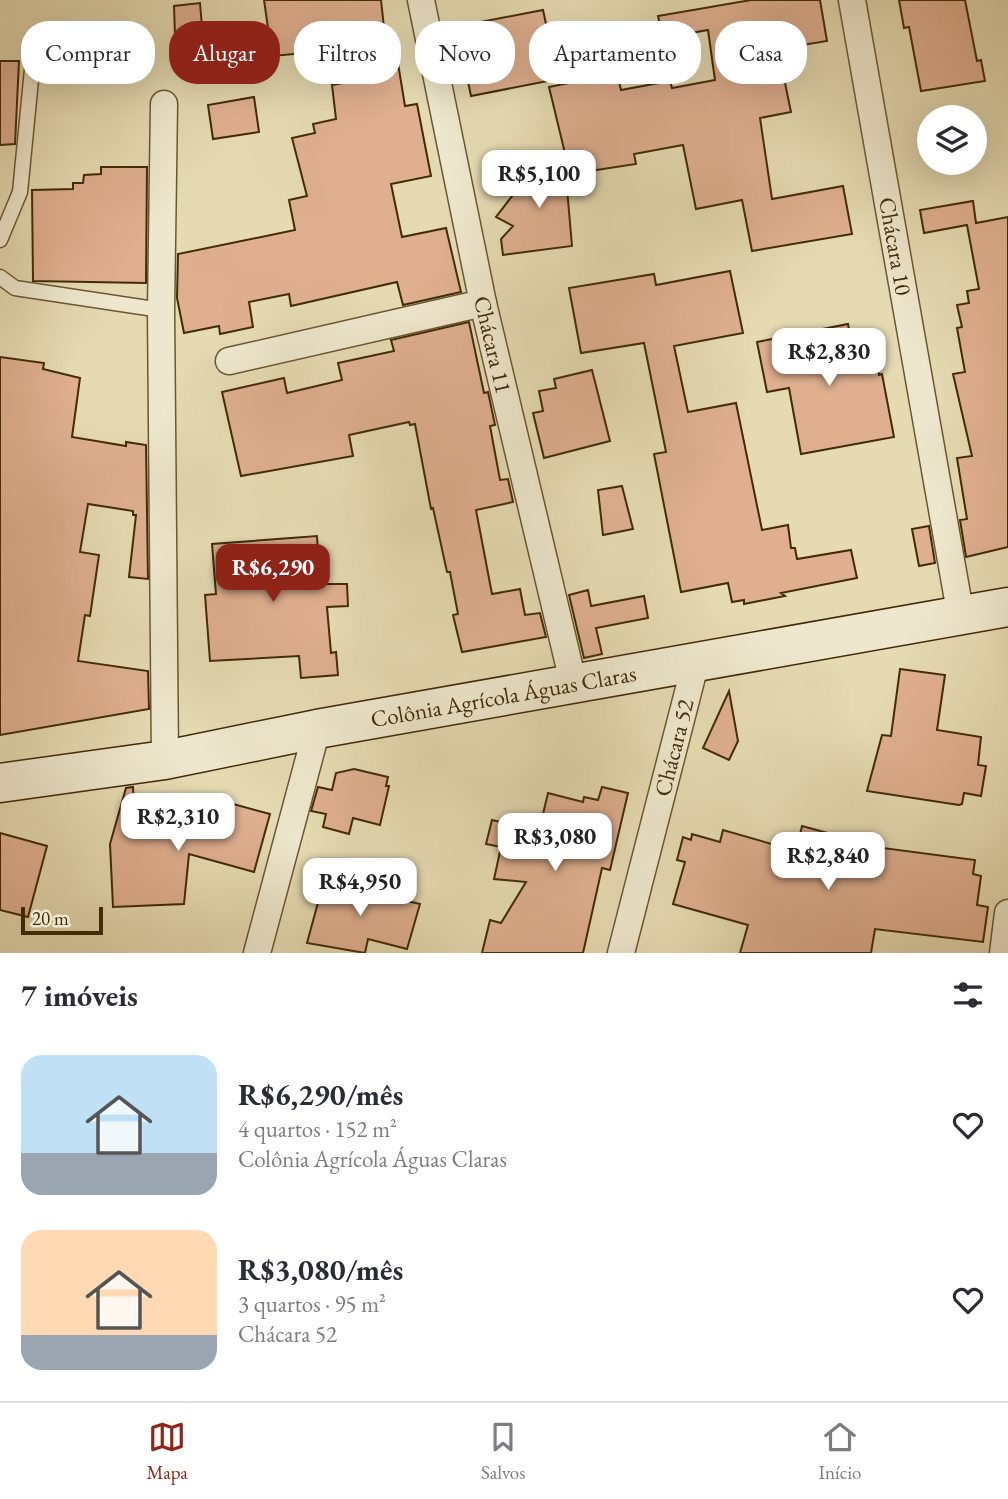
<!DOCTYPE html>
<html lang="pt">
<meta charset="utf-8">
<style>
body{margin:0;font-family:"EB Garamond",serif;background:#f7f7f7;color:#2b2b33;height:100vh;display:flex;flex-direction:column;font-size:26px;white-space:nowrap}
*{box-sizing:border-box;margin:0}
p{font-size:23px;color:#7c7c81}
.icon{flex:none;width:38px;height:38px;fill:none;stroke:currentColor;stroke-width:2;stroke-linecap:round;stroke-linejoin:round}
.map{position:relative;height:953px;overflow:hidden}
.panel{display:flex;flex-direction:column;background:#fff;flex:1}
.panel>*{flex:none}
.hud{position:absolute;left:21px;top:21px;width:966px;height:63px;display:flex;gap:14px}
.controls{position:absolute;left:917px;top:105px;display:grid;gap:14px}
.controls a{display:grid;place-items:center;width:70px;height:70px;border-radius:50%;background:#fff;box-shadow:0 7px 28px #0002;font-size:35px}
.scale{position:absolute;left:21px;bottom:18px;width:82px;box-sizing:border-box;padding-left:7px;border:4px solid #422b08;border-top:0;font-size:19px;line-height:24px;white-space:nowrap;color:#422b08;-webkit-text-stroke:5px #eee7cd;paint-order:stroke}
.price{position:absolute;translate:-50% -60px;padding:0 16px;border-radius:14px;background:#fff;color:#222;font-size:23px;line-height:46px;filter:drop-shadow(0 2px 4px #0008)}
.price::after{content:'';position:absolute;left:50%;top:42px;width:21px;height:16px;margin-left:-10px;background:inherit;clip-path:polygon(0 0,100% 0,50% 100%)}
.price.on{background:#8f2418;color:#fff}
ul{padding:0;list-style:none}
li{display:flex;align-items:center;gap:21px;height:175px;padding:0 21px}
li span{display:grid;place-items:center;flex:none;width:196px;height:140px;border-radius:21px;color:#555}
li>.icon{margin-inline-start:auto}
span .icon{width:84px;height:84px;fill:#fffc;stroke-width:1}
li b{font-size:30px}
h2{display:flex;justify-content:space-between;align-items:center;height:84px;padding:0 21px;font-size:30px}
.chip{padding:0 24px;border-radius:28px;background:#fff;box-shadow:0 7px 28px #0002;font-size:24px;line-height:63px}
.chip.on{background:#8f2418;color:#fff}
.tab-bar{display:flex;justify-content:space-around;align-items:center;height:98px;border-top:2px solid #e1e1e2;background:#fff;font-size:19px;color:#7c7c81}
.tab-bar a{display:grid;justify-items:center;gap:4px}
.tab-bar .on{color:#8f2418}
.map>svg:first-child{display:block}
</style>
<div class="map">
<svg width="1008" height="953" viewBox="0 0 1008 953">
<rect width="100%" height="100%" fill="#e5dab2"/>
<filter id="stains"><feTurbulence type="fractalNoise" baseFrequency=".00286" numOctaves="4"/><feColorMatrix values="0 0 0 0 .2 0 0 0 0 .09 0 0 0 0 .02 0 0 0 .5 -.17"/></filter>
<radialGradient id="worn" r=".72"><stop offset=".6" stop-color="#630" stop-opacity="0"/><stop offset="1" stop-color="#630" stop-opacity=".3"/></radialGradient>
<!-- building -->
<path fill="#dfaf90" stroke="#422b08" stroke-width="2" d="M264,0H381L386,46L395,45L405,106L417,104L431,176L391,184L402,237L446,228L461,292L403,305L397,282L291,306L289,294L249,302L253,327L220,334L219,326L184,333L177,298L178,254L295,230L289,200L307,196L292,138L315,133L313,124L336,119L332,85L356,81L352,49L272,56Z
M751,0H820L827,41L778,49L791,112L760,118L772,199L843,186L852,234L752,251L742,200L696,209L683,145L634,154L636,164L570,174L549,87L617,73L621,90L670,81L672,88L715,80L708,30L663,38L658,16Z
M899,0H965L977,61L981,60L985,81L921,91L909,27L904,28Z
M200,3L205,63L176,66L174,6Z
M543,10L558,79L471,96L460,43L473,40L470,24Z
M0,61H19L15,144L0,145Z
M254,97L259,132L213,139L208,105Z
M564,154L572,246L503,255L501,239L513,226L496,217L542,157Z
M101,167H147L146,283L33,281L32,190L73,189V183H83L84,175L101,174Z
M973,201L976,223L1008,217V547L966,557L960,520L967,519L957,458L972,456L953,374L965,372L957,328L962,327L957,305L969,303L967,291L979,289L967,225L924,233L920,210Z
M730,271L743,333L674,346L688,412L736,403L762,530L788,525L791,548H795L797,559L851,550L857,578L781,593L785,596L744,604V600L732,602L728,583L681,592L654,454L666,452L644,343L581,353L569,288L654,274L656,285Z
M469,322L484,393L488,392L495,425L490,426L500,480L508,479L513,502L476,510L492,594L520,589L525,615L540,613L546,637L462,652L453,615L458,614L450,572H447L433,508L431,509L415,424L410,425L409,422L349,435L353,456L241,476L222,392L284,378L287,393L342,380L338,363L394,351L391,340Z
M848,324L852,346L872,342L879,375L882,374L894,437L801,454L789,388L767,392L757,342Z
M0,357L44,363L43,369L80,378L72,437L126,446V442L146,445L148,579L129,577L136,515H133V511L88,504L80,552L99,555L90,616L85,615L78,661L148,671L149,709L0,735Z
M592,370L610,441L544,458L533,413L543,411L539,391L556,388L554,379Z
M622,486L633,529L603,535L598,490Z
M929,526L935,563L919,566L912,529Z
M317,536L320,584H347L348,606L327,607L331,653L336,652L338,675L301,678L299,656L210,661L205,595L216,594L212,544Z
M588,590L591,606L644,596L648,618L596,628L602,654L584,658L569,595Z
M900,669L945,675L937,730L981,737L978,765L986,766L981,796L964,793L962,804L959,805L867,791L882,735L891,736Z
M729,691L738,741L729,760L703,748Z
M354,769L388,777L386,786H389L380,825L353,818L349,834L323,827L326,814L311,811L318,787L332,790L336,773Z
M133,787L135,829L193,826L213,831L222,801L270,814L254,872L189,854L184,904L113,907L110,844L126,788Z
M602,787L628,793L610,870L602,868L583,953H482L490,920L501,923L526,882L494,879L501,847L486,844L492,820L539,831L548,793L583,802L584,797L598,800Z
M802,826L853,840L852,844L975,860L973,874L981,876L977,905L988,907L983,942L875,929L871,953H740L748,925L673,904L685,862L677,860L683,837L691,840L692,834L720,842L723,830L796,851Z
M0,833L47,846L28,917L0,910Z
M326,873L348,880L347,887L420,904L407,949L368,939L365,953L307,943Z"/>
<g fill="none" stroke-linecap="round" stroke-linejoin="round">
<defs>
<path id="service" d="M0,240L20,192L34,49
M0,277L15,288L161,310"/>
<g id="minor">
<path id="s1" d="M421,0L483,303L574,686"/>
<path id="s2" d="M852,0L961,617"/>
<path d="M164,104L161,310L165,760"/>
<path d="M229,361L483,303"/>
<path d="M257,953L317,729"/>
<path id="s3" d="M621,953L695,665"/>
<path d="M1003,953L1008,913"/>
</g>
<g id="secondary">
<path id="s4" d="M0,783L165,760L317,729L1008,607"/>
</g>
</defs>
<!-- service casing -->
<use href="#service" stroke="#6b5732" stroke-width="17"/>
<!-- minor casing -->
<use href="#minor" stroke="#6b5732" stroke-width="29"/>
<!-- secondary casing -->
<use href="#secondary" stroke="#422b08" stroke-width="41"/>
<!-- service -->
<use href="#service" stroke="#eee7cd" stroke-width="14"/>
<!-- minor -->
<use href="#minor" stroke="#eee7cd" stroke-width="26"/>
<!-- secondary -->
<use href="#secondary" stroke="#eee7cd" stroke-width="38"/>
</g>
<g text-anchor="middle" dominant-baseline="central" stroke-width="5" stroke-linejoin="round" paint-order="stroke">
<!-- street labels -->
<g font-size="23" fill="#422b08" stroke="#eee7cd">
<text stroke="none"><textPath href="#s2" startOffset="250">Chácara 10</textPath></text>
<text stroke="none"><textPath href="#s1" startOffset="352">Chácara 11</textPath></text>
<text stroke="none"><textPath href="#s4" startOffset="511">Colônia Agrícola Águas Claras</textPath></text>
<text stroke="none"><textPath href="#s3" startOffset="212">Chácara 52</textPath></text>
</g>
</g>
<rect width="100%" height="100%" filter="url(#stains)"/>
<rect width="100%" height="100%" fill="url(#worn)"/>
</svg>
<div class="controls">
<a><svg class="icon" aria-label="layers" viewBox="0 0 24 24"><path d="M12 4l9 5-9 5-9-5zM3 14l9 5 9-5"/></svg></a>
</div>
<div class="scale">20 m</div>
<b class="price" style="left:539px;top:210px">R$5,100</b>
<b class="price" style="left:829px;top:388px">R$2,830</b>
<b class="price on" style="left:273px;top:604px">R$6,290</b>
<b class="price" style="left:178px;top:853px">R$2,310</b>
<b class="price" style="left:555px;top:873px">R$3,080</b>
<b class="price" style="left:828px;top:892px">R$2,840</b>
<b class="price" style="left:360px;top:918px">R$4,950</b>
<div class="hud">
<a class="chip">Comprar</a>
<a class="chip on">Alugar</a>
<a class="chip">Filtros</a>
<a class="chip">Novo</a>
<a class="chip">Apartamento</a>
<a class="chip">Casa</a>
</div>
</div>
<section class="panel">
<h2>7 imóveis<svg class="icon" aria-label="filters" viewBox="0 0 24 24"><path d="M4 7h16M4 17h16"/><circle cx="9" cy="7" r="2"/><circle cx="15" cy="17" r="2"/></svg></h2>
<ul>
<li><span style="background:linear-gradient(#bfe0f5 70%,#9aa5b1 0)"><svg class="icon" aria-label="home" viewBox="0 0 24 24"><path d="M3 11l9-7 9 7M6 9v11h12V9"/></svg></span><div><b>R$6,290/mês</b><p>4 quartos · 152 m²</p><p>Colônia Agrícola Águas Claras</p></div><svg class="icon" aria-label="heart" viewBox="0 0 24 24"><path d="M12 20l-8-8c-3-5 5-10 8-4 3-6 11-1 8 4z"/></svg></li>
<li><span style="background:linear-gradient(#ffd9b3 75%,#9aa5b1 0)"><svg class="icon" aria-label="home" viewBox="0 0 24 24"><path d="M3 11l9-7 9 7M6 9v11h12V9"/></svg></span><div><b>R$3,080/mês</b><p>3 quartos · 95 m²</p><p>Chácara 52</p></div><svg class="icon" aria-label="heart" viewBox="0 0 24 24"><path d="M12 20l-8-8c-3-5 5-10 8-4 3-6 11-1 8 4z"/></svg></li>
</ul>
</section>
<nav class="tab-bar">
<a class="on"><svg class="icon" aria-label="map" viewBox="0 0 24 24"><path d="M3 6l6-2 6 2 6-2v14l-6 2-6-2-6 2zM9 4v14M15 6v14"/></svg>Mapa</a>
<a><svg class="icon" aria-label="saved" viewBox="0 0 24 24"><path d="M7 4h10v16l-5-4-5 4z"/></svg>Salvos</a>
<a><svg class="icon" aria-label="home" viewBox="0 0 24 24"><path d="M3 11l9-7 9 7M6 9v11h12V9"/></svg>Início</a>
</nav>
